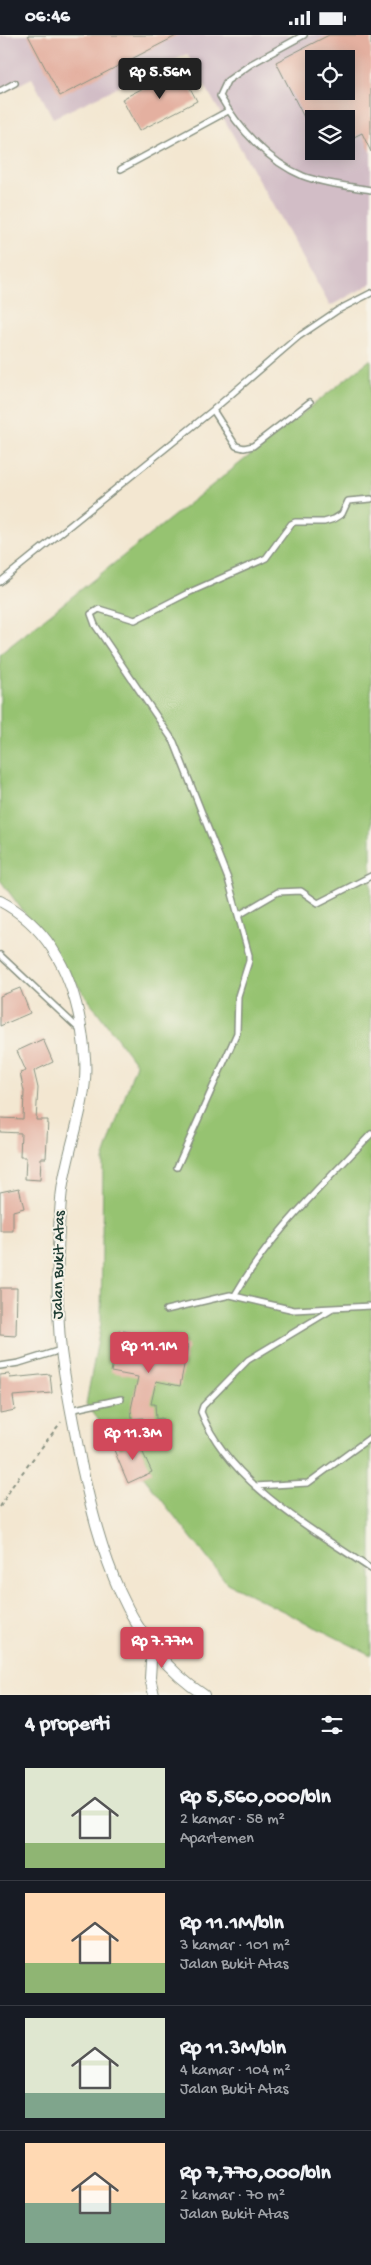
<!DOCTYPE html>
<html lang="id">
<meta charset="utf-8">
<style>
body{margin:0;font-family:"Gochi Hand",sans-serif;background:#20242c;color:#f1f3f6;height:100vh;display:flex;flex-direction:column;font-size:19px;white-space:nowrap}
*{box-sizing:border-box;margin:0}
p{font-size:16px;color:#9ea1a6}
.icon{flex:none;width:28px;height:28px;fill:none;stroke:currentColor;stroke-width:2;stroke-linecap:round;stroke-linejoin:round}
.map{position:relative;height:1660px;overflow:hidden}
.panel{display:flex;flex-direction:column;background:#171b24;flex:1}
.panel>*{flex:none}
.buttons{position:absolute;left:305px;top:15px;display:grid;gap:10px}
.buttons a{display:grid;place-items:center;width:50px;height:50px;border-radius:0px;background:#171b24;box-shadow:0 2px 12px #0003;font-size:25px}
.price{position:absolute;translate:-50% -42px;padding:0 11px;border-radius:5px;background:#d1495b;color:#fff;font-size:16px;line-height:32px;filter:drop-shadow(0 1px 2px #0008)}
.price::after{content:'';position:absolute;left:50%;top:30px;width:15px;height:11px;margin-left:-8px;background:inherit;clip-path:polygon(0 0,100% 0,50% 100%)}
.price.current{background:#222;color:#fff}
ul{padding:0;list-style:none}
li{display:flex;align-items:center;gap:15px;height:125px;padding:0 25px}
li+li{border-top:1px solid #363941}
li span{display:grid;place-items:center;flex:none;width:140px;height:100px;border-radius:0px;color:#555}
li>.icon{margin-inline-start:auto}
span .icon{width:60px;height:60px;fill:#fffc;stroke-width:1}
li b{font-size:21px}
h2{display:flex;justify-content:space-between;align-items:center;height:60px;padding:0 25px;font-size:21px}
.status{display:flex;justify-content:space-between;align-items:center;height:35px;padding:0 25px;background:#171b24;direction:ltr}
.status svg{height:14px;fill:currentColor}
.map>svg:first-child{display:block}
</style>
<div class="status"><b>06:46</b><svg viewBox="0 0 49 12"><path d="M0 12V9h3v3zM5 12V6h3v6zM10 12V3h3v9zM15 12V0h3v12zM26 1h20v11H26zM47 4h2v5h-2z"/></svg></div>
<div class="map">
<svg width="371" height="1660" viewBox="0 0 371 1660">
<rect width="100%" height="100%" fill="#f7f3e8"/>
<filter id="ink" filterUnits="userSpaceOnUse"><feTurbulence type="fractalNoise" baseFrequency=".02" numOctaves="2"/><feDisplacementMap in="SourceGraphic" scale="10" xChannelSelector="R" yChannelSelector="G"/><feConvolveMatrix kernelMatrix="1 2 1 2 8 2 1 2 1" color-interpolation-filters="sRGB"/></filter>
<filter id="wash" filterUnits="userSpaceOnUse"><feTurbulence type="fractalNoise" baseFrequency=".0096" numOctaves="4" result="noise"/><feDisplacementMap in="SourceGraphic" scale="20" xChannelSelector="R" yChannelSelector="G"/><feGaussianBlur stdDeviation="1.12" result="paint"/><feColorMatrix in="noise" values="0 0 0 0 0 0 0 0 0 0 0 0 0 0 0 0 0 1.4 0 .05"/><feComposite in="paint" operator="in"/></filter>
<g filter="url(#wash)">
<rect width="100%" height="100%" fill="#f3e7d1"/>
<!-- industrial -->
<path fill="#d2bdc6" fill-rule="evenodd" d="M0,0H371V249L330,271L187,19L53,83L32,43L0,59ZM314,24H346V56H314ZM314,84H346V116H314Z"/>
<!-- green -->
<path fill="#96c371" stroke="#5a8052" d="M371,324V1620L227,1548L86,1369L101,1288L103,1125L136,1029L0,845V619Z"/>
<g id="blocks">
<!-- building -->
<path fill="#e4b0a0" fill-rule="evenodd" d="M28,0H178L60,61Z
M329,0H371V117L362,98L346,106V84H314V102L276,27ZM314,24H346V56H314Z
M180,34L197,66L139,96L122,64Z
M20,953L30,978L0,991V961Z
M43,1004L53,1027L34,1036L38,1053L36,1085H48L46,1123H41L40,1145L25,1144L26,1122H20L21,1098L0,1097V1083L23,1084L24,1056L20,1038L26,1036L17,1016Z
M19,1153L24,1173L13,1176V1196H0V1157Z
M0,1253H17L16,1301L0,1300Z
M119,1295L188,1310L180,1351L156,1346L151,1369H155L156,1384L162,1383L167,1404L149,1408L143,1383L132,1384L131,1374L138,1342L111,1337Z
M9,1339L10,1343L50,1339L52,1358L13,1361L15,1375L0,1378V1340Z
M137,1405L152,1437L128,1448L114,1415Z"/>
</g>
</g>
<g filter="url(#ink)">
<use href="#blocks" fill-opacity="0" stroke="#899282" stroke-width="1"/>
<g fill="none" stroke-linecap="round" stroke-linejoin="round">
<defs>
<path id="service" d="M304,0L251,29L227,46L220,61C238,93 269,127 303,141C324,149 349,151 371,155
M0,56L15,48
M121,134L228,76
M213,375L236,411L244,413L253,411L310,367
M0,547L213,375L298,302L338,275L371,258
M239,880L278,857L301,856L318,868L371,841
M0,920L80,995
M177,1132L237,998L238,961L249,926V920L228,844L174,707L95,590L91,579L99,574L135,585L190,557L260,526L266,523L291,489L295,487H324L334,484L342,479L348,466L371,464
M235,1260C270,1199 323,1150 371,1099
M166,1275L230,1260L294,1275L371,1271
M331,1275L248,1325L203,1371L201,1377C229,1448 311,1493 371,1534
M0,1331L19,1328L61,1315
M70,1375L121,1364
M255,1451L308,1448L371,1402"/>
<path id="minor" d="M0,866C59,897 80,959 85,1023C89,1070 65,1117 61,1164C57,1213 56,1267 61,1316C66,1354 74,1391 81,1428C100,1514 125,1609 204,1660
M152,1610L150,1643L154,1660"/>
</defs>
<!-- service casing -->
<use href="#service" stroke="#899282" stroke-width="8"/>
<!-- minor casing -->
<use href="#minor" stroke="#899282" stroke-width="12"/>
<!-- path -->
<path stroke="#899282" stroke-width="2" stroke-dasharray="4 4" stroke-linecap="butt" d="M0,1472L13,1450L61,1387"/>
<!-- service -->
<use href="#service" stroke="#fff" stroke-width="5"/>
<!-- minor -->
<use href="#minor" stroke="#fff" stroke-width="10"/>
</g>
</g>
<g text-anchor="middle" dominant-baseline="central" stroke-width="4" stroke-linejoin="round" paint-order="stroke">
<!-- street labels -->
<g font-size="16" fill="#1f3d34" stroke="#f7f3e8">
<text transform="translate(60 1230) rotate(-89)">Jalan Bukit Atas</text>
</g>
</g>
</svg>
<div class="buttons">
<a><svg class="icon" aria-label="locate" viewBox="0 0 24 24"><circle cx="12" cy="12" r="6"/><path d="M12 2v4M12 18v4M2 12h4M18 12h4"/></svg></a>
<a><svg class="icon" aria-label="layers" viewBox="0 0 24 24"><path d="M12 4l9 5-9 5-9-5zM3 14l9 5 9-5"/></svg></a>
</div>
<b class="price current" style="left:160px;top:65px">Rp 5.56M</b>
<b class="price" style="left:149px;top:1339px">Rp 11.1M</b>
<b class="price" style="left:133px;top:1426px">Rp 11.3M</b>
<b class="price" style="left:162px;top:1634px">Rp 7.77M</b>
</div>
<section class="panel">
<h2>4 properti<svg class="icon" aria-label="filters" viewBox="0 0 24 24"><path d="M4 7h16M4 17h16"/><circle cx="9" cy="7" r="2"/><circle cx="15" cy="17" r="2"/></svg></h2>
<ul>
<li><span style="background:linear-gradient(#dfe7d0 75%,#8fb573 0)"><svg class="icon" aria-label="home" viewBox="0 0 24 24"><path d="M3 11l9-7 9 7M6 9v11h12V9"/></svg></span><div><b>Rp 5,560,000/bln</b><p>2 kamar · 58 m²</p><p>Apartemen</p></div></li>
<li><span style="background:linear-gradient(#ffd9b3 70%,#8fb573 0)"><svg class="icon" aria-label="home" viewBox="0 0 24 24"><path d="M3 11l9-7 9 7M6 9v11h12V9"/></svg></span><div><b>Rp 11.1M/bln</b><p>3 kamar · 101 m²</p><p>Jalan Bukit Atas</p></div></li>
<li><span style="background:linear-gradient(#dfe7d0 75%,#7fa58c 0)"><svg class="icon" aria-label="home" viewBox="0 0 24 24"><path d="M3 11l9-7 9 7M6 9v11h12V9"/></svg></span><div><b>Rp 11.3M/bln</b><p>4 kamar · 104 m²</p><p>Jalan Bukit Atas</p></div></li>
<li><span style="background:linear-gradient(#ffd9b3 60%,#7fa58c 0)"><svg class="icon" aria-label="home" viewBox="0 0 24 24"><path d="M3 11l9-7 9 7M6 9v11h12V9"/></svg></span><div><b>Rp 7,770,000/bln</b><p>2 kamar · 70 m²</p><p>Jalan Bukit Atas</p></div></li>
</ul>
</section>
